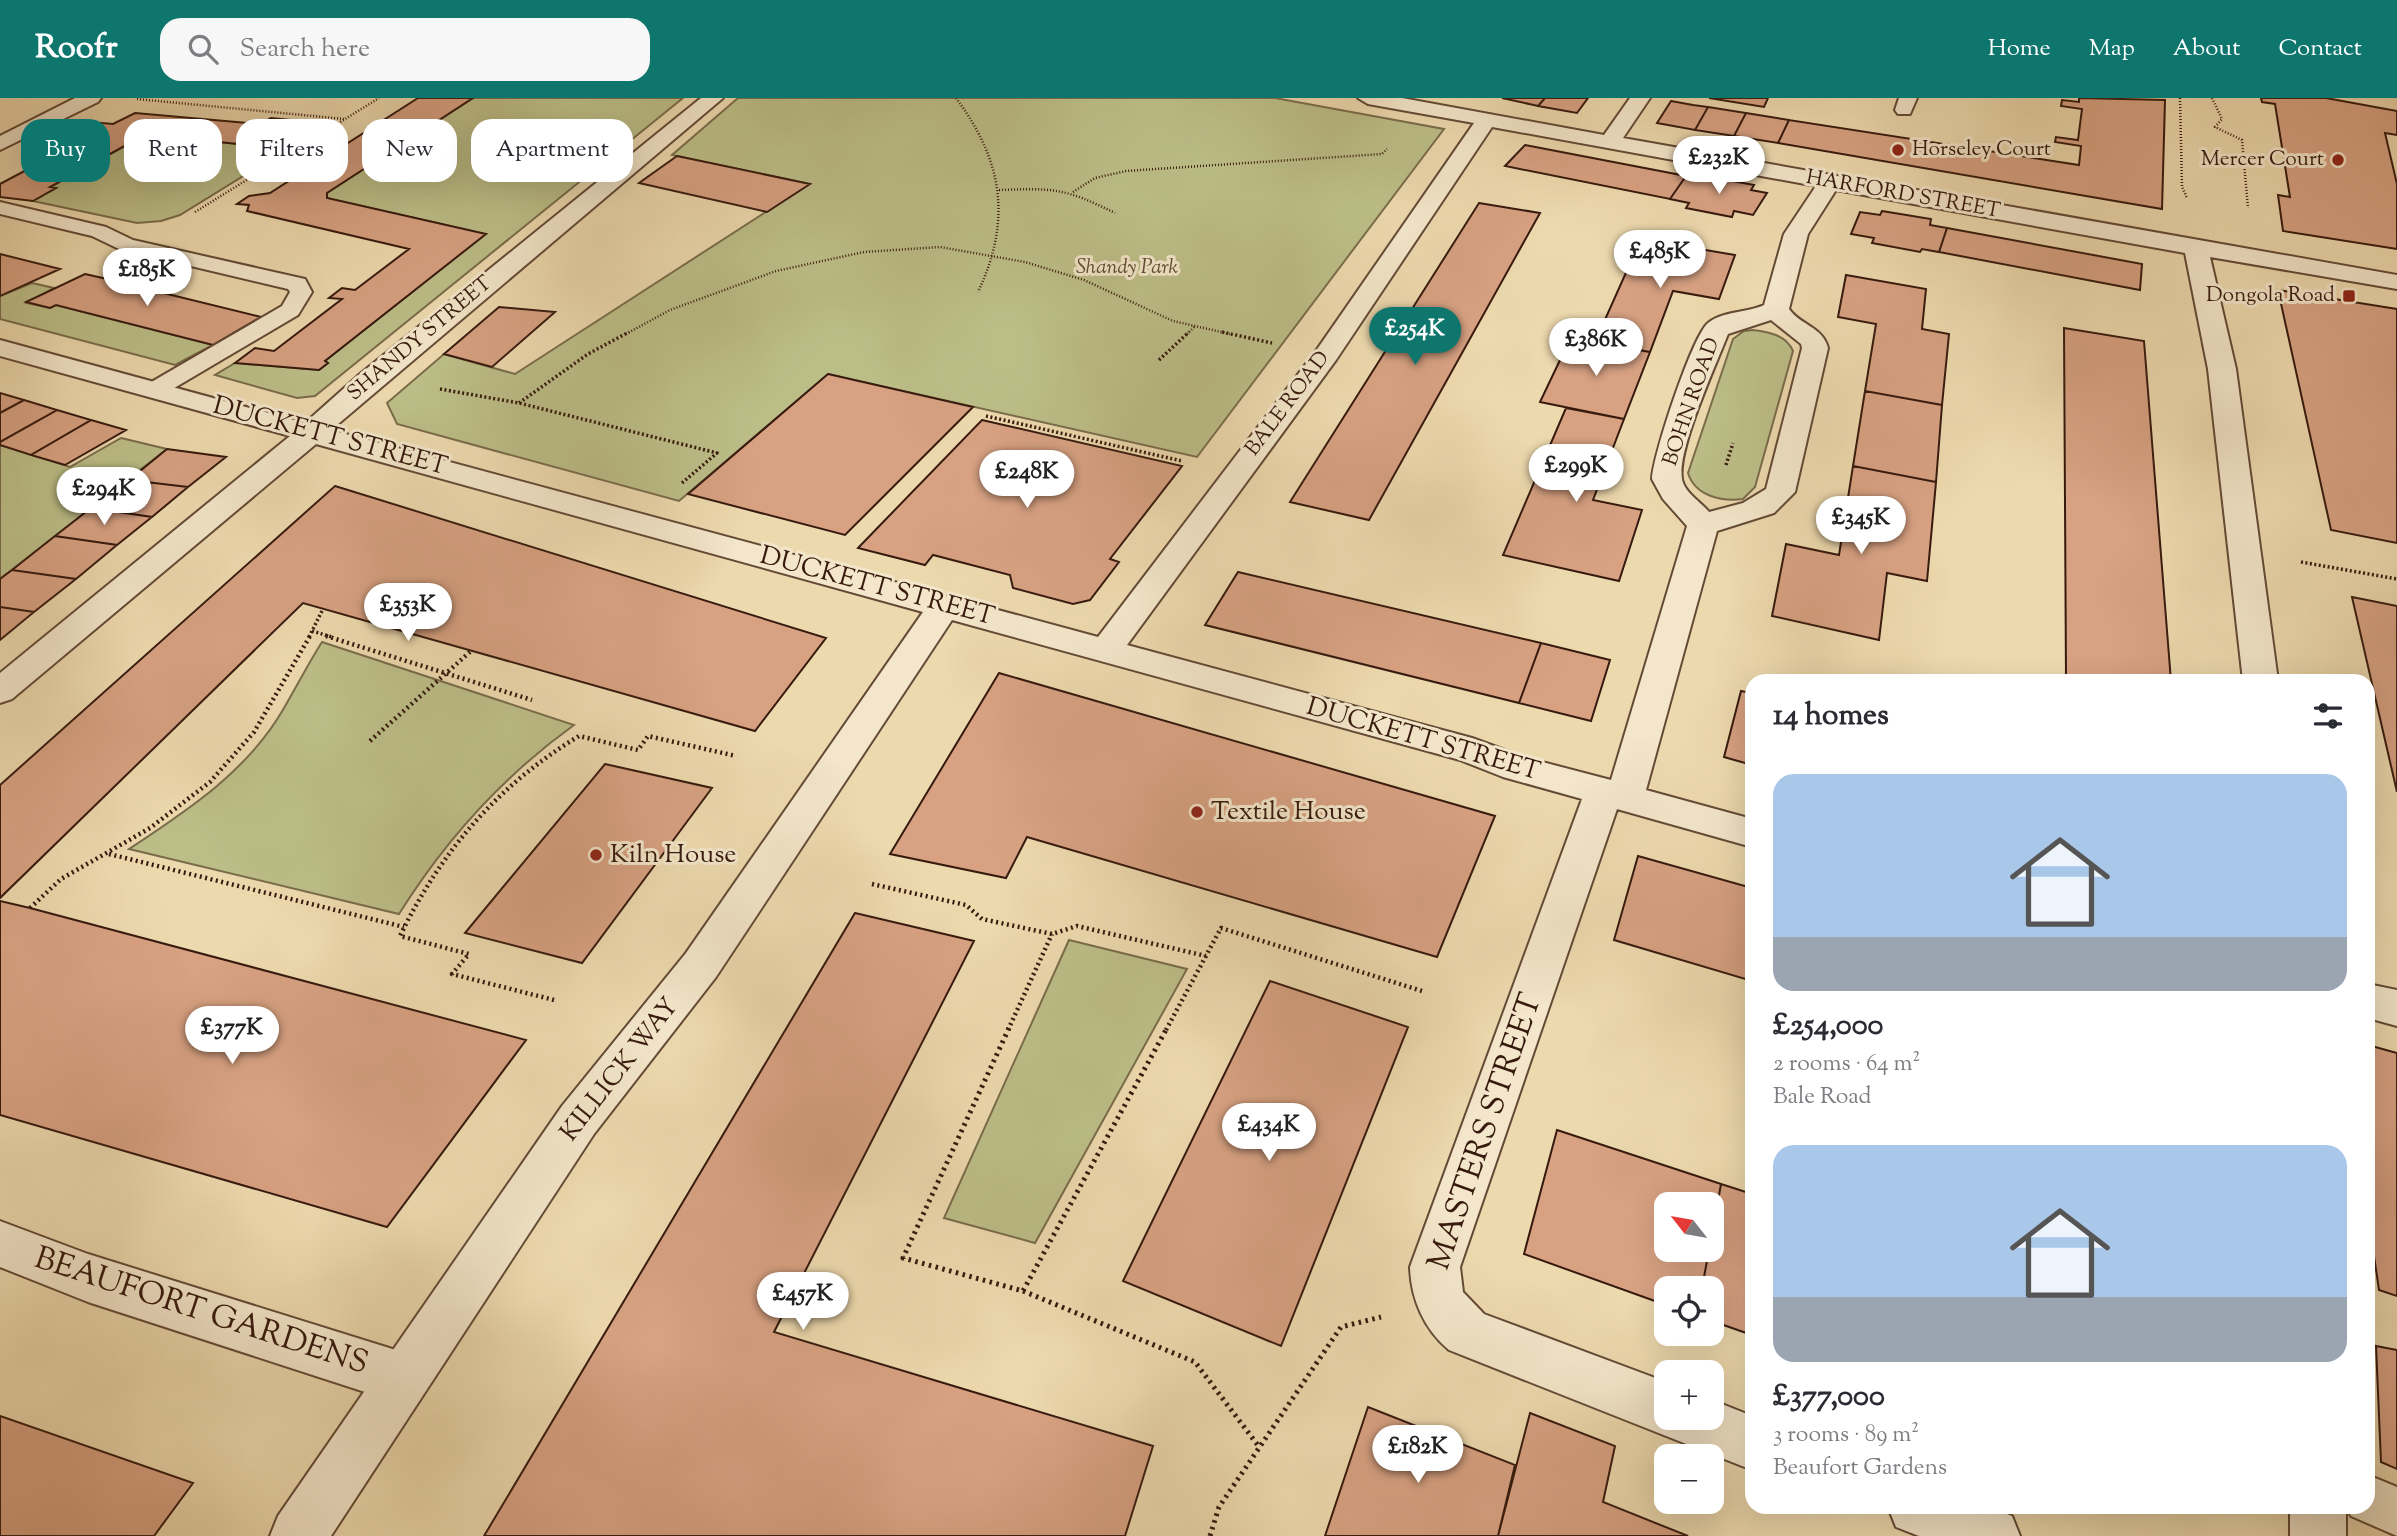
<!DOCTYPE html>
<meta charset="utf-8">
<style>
body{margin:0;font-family:"Sorts Mill Goudy",serif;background:#f7f7f7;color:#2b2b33;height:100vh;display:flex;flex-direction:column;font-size:26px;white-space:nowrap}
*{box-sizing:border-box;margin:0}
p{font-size:23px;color:#7c7c81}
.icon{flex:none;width:38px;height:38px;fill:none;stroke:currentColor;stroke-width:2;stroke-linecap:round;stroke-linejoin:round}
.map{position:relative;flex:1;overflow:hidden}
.panel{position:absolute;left:1745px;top:576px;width:630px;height:840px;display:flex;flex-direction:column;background:#fff;border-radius:21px;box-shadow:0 7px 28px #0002}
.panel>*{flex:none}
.hud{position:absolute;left:21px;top:21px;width:665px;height:63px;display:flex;gap:14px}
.needle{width:46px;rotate:301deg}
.tools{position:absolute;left:1654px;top:1094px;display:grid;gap:14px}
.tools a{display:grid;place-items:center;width:70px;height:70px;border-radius:14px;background:#fff;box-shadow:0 7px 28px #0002;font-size:35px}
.price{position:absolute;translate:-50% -60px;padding:0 16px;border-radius:24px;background:#fff;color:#222;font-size:23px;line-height:46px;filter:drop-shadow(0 2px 4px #0008)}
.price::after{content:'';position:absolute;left:50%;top:42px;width:21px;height:16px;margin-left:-10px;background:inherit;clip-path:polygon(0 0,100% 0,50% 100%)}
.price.current{background:#0f766e;color:#fff}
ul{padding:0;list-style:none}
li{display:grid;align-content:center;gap:14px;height:371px;padding:0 28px}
li span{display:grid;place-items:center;height:217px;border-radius:21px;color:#555}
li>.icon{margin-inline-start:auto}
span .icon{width:126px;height:126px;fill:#fffc;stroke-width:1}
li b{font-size:30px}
h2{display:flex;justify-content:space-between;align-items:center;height:84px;padding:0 28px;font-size:30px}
.chip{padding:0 24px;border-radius:21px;background:#fff;box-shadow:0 7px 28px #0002;font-size:24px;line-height:63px}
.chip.current{background:#0f766e;color:#fff}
header{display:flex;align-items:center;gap:42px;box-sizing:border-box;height:98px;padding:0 35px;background:#0f766e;color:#fff}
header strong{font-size:33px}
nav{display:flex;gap:38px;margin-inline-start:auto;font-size:24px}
.search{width:490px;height:63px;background:#f7f7f7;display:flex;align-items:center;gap:18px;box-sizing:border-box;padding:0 24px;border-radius:21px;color:#7c7c81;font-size:26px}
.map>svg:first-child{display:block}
</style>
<header>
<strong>Roofr</strong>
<div class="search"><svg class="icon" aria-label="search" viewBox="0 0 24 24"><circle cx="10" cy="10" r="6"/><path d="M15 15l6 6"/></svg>Search here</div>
<nav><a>Home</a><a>Map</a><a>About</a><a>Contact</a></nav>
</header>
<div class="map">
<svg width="2397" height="1438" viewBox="0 0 2397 1438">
<rect width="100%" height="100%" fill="#edd9ae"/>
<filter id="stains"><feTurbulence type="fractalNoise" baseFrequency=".00286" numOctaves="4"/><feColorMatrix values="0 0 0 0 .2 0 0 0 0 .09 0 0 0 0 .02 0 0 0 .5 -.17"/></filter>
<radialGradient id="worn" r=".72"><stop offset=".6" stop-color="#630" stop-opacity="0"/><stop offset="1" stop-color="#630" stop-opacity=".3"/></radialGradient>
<!-- green -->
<path fill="#bcbe88" stroke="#7a6c4b" stroke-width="2" d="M473,0H683L315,298L297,300L215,277L235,265L319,272L328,265L325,263L485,136L327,100V95Z
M738,0H1275L1444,31L1197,359L828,276L679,403L397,326L387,305L444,256L515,276L809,86L672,57Z
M291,22L329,25L180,117L161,123L137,125L33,103L55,90L50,89L139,40L153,37L247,47L263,42L260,40Z
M32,185L54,190L27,205L50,210L56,207L213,247L175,267L0,221V198Z
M1753,232C1769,234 1786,237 1793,253L1755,389L1743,401C1722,404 1695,398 1688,375L1733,241L1744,233Z
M121,340L167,351L0,481V347L70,369Z
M322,544L574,627C502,679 446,741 399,816L129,751C188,712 248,673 284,610C297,588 308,566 322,544Z
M1069,842L1187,871L1035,1145L944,1120Z"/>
<!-- building -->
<path fill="#d7a182" stroke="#371a0e" stroke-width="2" d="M418,0H473L327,95V100L486,136L325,263L328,265L319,272L235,265L255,250L274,253L342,201L329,200L342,190L355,192L409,151L247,113L249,107L237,106L249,98L270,95Z
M1502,0H1545L1538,8Z
M1545,0H1588L1577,15L1538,8Z
M1709,0H1768L1764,9Z
M2079,0L2165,2L2162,111L1778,45L1789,22L2079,67L2081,48L2055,44L2056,39L2078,42L2082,11L2061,8L2062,2L2079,4Z
M2261,0H2326L2397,13V37L2385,35L2397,86V151L2283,133L2278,97L2290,99L2275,6L2262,4Z
M1671,3L1693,7L1708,9L1695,32L1657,25Z
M1708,9L1746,15L1734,38L1695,32Z
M135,15L260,26L271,20L291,22L260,40L263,42L247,47L153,37L139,40L50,89L56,90L33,103L0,99V86L102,32L80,30L90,24L113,26Z
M1746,15L1789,22L1778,45L1734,38Z
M1525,47L1686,78L1670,101L1505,68Z
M677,58L810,86L767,114L639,85Z
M528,67L560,71L547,80L515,76Z
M1686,78L1704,82L1706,78L1754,87L1751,92L1767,95L1753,117L1734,113L1732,119L1686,110L1689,105L1670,101Z
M1479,105L1540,115L1369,422L1290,404Z
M1882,113L1931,121L1930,127L1947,130L1939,154L1922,151L1920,154L1872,145L1874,140L1851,136L1860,114L1880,117Z
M1947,130L2142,166L2140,192L1939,154Z
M1641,141L1735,157L1719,201L1673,193L1650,254L1595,244Z
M0,156L60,171L0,198Z
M85,176L129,186L142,180L156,183L151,185L156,187L147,191L261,219L213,247L56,207L50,210L26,204Z
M1846,177L1926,191L1922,231L1949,236L1942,307L1865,293L1876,226L1838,219Z
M2278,192L2397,211V445L2331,432Z
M499,209L555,214L492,269L444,256Z
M2064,230L2144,243L2171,583H2079L2066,580Z
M1571,239L1650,254L1624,321L1540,304Z
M828,276L973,309L845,437L688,396Z
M1865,293L1942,307L1936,384L1853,368Z
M0,295L24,302L0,315Z
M24,302L57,312L0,344V315Z
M1566,310L1624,321L1593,402L1642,412L1619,483L1503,457Z
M57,312L91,322L31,357L0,347V344Z
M91,322L126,332L65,367L31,357Z
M982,322L1182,368L1110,461L1119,464L1090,502L1073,506L1013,490L1010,477L933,457L925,467L858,450Z
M167,351L226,359L188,389L129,382Z
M1853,368L1936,384L1927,483L1887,475L1879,542L1772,518L1786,446L1839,457Z
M129,382L188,389L152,419L91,410Z
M335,388L826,540L755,633L303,505L0,800V687Z
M91,410L152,419L117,447L55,438Z
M55,438L117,447L76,481L12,472Z
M12,472L76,481L34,514L0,509V481Z
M1238,474L1541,545L1519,605L1205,527Z
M2352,499L2397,508V694Z
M0,509L34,514L0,542Z
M1541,545L1610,562L1591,623L1519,605Z
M999,575L1495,718L1437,859L1027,739L1006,780L890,756Z
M1741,593L1752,595V667L1724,659Z
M605,666L712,690L582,865L465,835Z
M1638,758L1752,790V883L1614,842Z
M0,803L30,810L526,942L387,1129L0,1017Z
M855,815L974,843L774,1234L1153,1348L1125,1438H484Z
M1270,883L1408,929L1281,1248L1123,1183Z
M2368,947L2397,955V1198L2379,1192L2368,1117Z
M1557,1032L1721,1086L1712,1139V1106H1666V1152H1709L1702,1190H1666V1207L1524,1156Z
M1721,1086L1752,1096V1237L1712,1223V1190H1702Z
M2376,1248L2397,1252V1371L2381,1364Z
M1368,1309L1515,1367L1498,1438H1325Z
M1530,1315L1615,1348L1603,1404L1688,1438H1498Z
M0,1318L193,1385L154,1438H0Z"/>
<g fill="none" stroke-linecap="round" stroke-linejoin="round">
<defs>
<path id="service" d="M1899,0H1917L1910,16H1898L1895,12Z
M0,104L106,129L133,142L305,181L312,194L298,217L164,296H148L144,291L148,286L282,208L290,194L288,191L119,151L92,138L0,116Z
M2368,1377L2397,1389V1438L2351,1418L2347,1409H2368Z"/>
<path id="pedestrian" d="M0,1123L88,1156L402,1254L421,1262L428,1280L421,1298L402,1306L88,1204L0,1169Z"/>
<path id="minor" d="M75,0H101L98,4L0,52V38Z
M701,0H723L331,332L1098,539L1318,250L1474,25L1368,6L1358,0H1402L1604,37L1630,0H1650L1623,40L2397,177V191L2210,159L2236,271L2278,583H2243L2208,271L2185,155L1836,92L1808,136L1789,211C1800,227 1823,229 1828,250L1795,394L1774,415L1717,433L1646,692L1752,721V749L1617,711L1460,1169L1463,1194L1484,1216L1666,1284V1320H1712V1302L1752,1318V1372L1449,1252C1424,1231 1411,1201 1410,1169L1582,701L1503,679L1460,662L952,522L716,879L594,1036L331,1438H270L278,1418L562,1008L686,855L923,514L316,346L12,601L0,605V575L290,338L0,258V242L305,325L360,276ZM1492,29L1816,88L1784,136L1764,207C1747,215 1723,213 1708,225C1692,239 1653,357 1652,381L1663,401L1687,428L1611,682L1527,660L1472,640L1127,547L1336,262ZM1771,222L1801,246L1802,250L1766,391L1743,405L1709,414C1701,404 1684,394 1682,381C1677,351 1716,267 1728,236Z
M2368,886L2397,892V928L2368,920Z
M1888,1409H1990L2012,1418L2020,1438H1919L1896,1429Z
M2290,1409H2346V1438H2290Z"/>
</defs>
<!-- service casing -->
<use href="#service" stroke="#644a36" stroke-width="4"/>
<!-- pedestrian casing -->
<use href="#pedestrian" stroke="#644a36" stroke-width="4"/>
<!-- minor casing -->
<use href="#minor" stroke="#644a36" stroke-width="4"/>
<!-- path-far3 -->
<path stroke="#371a0e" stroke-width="2.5" stroke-dasharray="1 2" stroke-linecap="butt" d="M956,0C1003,63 1012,122 978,194
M2180,0L2182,89L2187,100
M2212,0L2222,21L2215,29L2242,42L2248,110
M137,1L344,21
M999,92C1055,90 1064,90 1115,115
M1073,94L1095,80L1126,73L1382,56L1387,51
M195,114L379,0
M626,236L670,212L776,173L864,154L940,149L1025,164L1084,182L1173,223L1230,236
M1187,236L1194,229"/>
<!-- path-far2 -->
<path stroke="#371a0e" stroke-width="3.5" stroke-dasharray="2 2.5" stroke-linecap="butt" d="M1222,234L1272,245
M1159,262L1189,234
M440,291L519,305L717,355L682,385
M519,305L588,256L629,234
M986,318L1182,363
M1726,367L1733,345
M2301,464L2397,481
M312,533L332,539
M309,539L323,511"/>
<!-- path-far1 -->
<path stroke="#371a0e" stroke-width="4.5" stroke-dasharray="2 3.5" stroke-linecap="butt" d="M326,538L532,602
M370,643L471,553
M109,756L404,829
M872,786L966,807L982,821L1052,836L1077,828L1206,858
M30,810L61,781L150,730L210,684L254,634L310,538
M554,902L452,876L469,856L400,838C441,753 498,687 579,638L638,652L648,638L736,658
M1008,932L1052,836
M1166,932L1221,830L1422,893"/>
<!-- path -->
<path stroke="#371a0e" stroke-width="5" stroke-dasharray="2.5 4.5" stroke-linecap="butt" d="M1009,930L903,1160L1023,1193L1167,930
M1023,1193L1195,1264L1260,1350
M1210,1438L1219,1409L1341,1229L1381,1219"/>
<!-- service -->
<use href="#service" fill="#f3e6ca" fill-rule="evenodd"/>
<!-- pedestrian -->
<use href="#pedestrian" fill="#f3e6ca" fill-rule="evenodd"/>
<!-- minor -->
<use href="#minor" fill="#f3e6ca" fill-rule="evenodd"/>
</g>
<!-- markers -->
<g fill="#8f2418" stroke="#f3e6ca" stroke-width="2.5">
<circle cx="1898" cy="52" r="7"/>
<circle cx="2338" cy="62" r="7"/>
<rect x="2342" y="191" width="14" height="14" rx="3.5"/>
<circle cx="1197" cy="714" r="7"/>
<circle cx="596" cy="757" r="7"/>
</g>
<g text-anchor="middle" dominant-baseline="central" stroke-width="6" stroke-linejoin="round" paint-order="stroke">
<!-- far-poi labels -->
<g font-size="21" fill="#371a0e" stroke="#f3e6ca" text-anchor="end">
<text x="1912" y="52" text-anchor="start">Horseley Court</text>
<text x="2324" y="62">Mercer Court</text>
<text x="2335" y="198">Dongola Road</text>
</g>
<!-- far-street labels -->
<g font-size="21" fill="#371a0e" stroke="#f3e6ca">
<text transform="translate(1903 97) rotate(10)">HARFORD STREET</text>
<text transform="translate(420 241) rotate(-40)">SHANDY STREET</text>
<text transform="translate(1692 304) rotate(-71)">BOHN ROAD</text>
<text transform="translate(1288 306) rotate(-53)">BALE ROAD</text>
</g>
<!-- far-park labels -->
<g font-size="21" font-style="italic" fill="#5f4b33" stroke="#f3e6ca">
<text x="1127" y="170">Shandy Park</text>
</g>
<!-- street labels -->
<g font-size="26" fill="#371a0e" stroke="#f3e6ca">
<text transform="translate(330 339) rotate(15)">DUCKETT STREET</text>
<text transform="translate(877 489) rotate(15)">DUCKETT STREET</text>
<text transform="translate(1423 642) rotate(16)">DUCKETT STREET</text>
<text transform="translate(620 972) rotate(-52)">KILLICK WAY</text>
</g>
<!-- poi labels -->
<g font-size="26" fill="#371a0e" stroke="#f3e6ca" text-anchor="start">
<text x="1211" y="714">Textile House</text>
<text x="610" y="757">Kiln House</text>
</g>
<!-- near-street labels -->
<g font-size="32" fill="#371a0e" stroke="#f3e6ca">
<text transform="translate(1486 1034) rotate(-71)">MASTERS STREET</text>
<text transform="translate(201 1214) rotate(18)">BEAUFORT GARDENS</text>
</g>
</g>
<rect width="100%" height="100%" filter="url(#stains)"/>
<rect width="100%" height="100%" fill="url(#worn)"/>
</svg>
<div class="tools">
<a><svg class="needle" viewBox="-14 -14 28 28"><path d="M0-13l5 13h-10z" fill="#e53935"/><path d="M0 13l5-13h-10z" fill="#7c7c81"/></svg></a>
<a><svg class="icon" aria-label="locate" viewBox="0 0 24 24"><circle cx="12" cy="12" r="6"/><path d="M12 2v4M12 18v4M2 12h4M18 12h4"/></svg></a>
<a>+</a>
<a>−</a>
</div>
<b class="price" style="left:1719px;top:98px">£232K</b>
<b class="price" style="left:1660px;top:192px">£485K</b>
<b class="price" style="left:147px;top:210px">£185K</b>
<b class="price current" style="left:1415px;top:269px">£254K</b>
<b class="price" style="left:1596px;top:280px">£386K</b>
<b class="price" style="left:1576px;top:406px">£299K</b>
<b class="price" style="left:1027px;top:412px">£248K</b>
<b class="price" style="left:104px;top:429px">£294K</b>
<b class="price" style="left:1861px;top:458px">£345K</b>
<b class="price" style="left:408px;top:545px">£353K</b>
<b class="price" style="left:232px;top:968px">£377K</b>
<b class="price" style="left:1269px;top:1065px">£434K</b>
<b class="price" style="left:803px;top:1234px">£457K</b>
<b class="price" style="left:1418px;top:1387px">£182K</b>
<div class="hud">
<a class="chip current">Buy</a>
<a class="chip">Rent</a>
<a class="chip">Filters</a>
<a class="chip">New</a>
<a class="chip">Apartment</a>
</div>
<section class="panel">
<h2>14 homes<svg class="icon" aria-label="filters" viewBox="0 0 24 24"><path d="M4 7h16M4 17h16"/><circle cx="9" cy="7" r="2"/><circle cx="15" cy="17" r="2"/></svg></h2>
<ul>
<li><span style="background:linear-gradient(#a9c7e8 75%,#9aa5b1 0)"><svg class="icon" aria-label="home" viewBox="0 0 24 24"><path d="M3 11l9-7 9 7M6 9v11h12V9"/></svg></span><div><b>£254,000</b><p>2 rooms · 64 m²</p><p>Bale Road</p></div></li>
<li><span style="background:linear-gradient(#a9c7e8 70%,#9aa5b1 0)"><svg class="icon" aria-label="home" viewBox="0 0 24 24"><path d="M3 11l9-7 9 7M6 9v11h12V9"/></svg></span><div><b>£377,000</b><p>3 rooms · 89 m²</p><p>Beaufort Gardens</p></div></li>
</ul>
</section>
</div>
